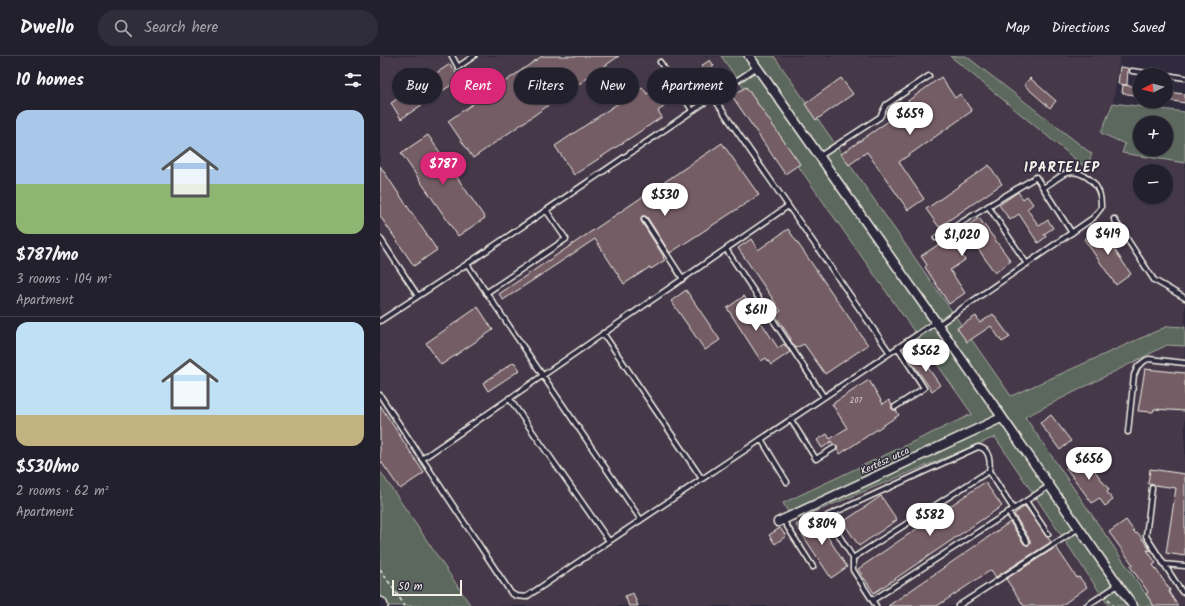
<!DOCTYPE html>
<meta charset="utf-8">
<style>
body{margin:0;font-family:Kalam,sans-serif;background:#2f2d3a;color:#f1f3f6;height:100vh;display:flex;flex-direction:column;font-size:15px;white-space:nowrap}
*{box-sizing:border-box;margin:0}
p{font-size:13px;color:#a3a3aa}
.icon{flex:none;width:22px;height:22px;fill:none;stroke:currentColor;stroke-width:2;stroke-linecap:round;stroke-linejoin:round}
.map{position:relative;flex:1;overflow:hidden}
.drawer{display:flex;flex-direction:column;background:#23202e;width:380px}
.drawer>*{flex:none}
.top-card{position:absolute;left:12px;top:12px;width:380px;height:36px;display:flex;gap:8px}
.needle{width:26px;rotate:264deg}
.tools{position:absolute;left:753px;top:12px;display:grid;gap:8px}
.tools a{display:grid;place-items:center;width:40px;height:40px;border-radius:50%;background:#23202e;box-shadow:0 1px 3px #0004,0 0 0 1px #403e4a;font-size:20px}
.scale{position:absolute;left:12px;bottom:10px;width:70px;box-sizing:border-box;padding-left:4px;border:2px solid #f4f1e8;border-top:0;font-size:11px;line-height:14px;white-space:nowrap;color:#f4f1e8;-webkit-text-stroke:3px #2f2a3d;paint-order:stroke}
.price{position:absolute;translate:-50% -34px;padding:0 9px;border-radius:14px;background:#fff;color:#222;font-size:13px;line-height:26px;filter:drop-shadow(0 1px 2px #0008)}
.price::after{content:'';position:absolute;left:50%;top:24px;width:12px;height:9px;margin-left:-6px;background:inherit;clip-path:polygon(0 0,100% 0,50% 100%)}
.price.current{background:#db2777;color:#fff}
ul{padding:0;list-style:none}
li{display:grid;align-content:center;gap:8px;height:212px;padding:0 16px}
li+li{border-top:1px solid #403e4a}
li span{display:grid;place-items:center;height:124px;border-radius:12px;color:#555}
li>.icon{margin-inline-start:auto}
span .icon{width:72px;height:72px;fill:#fffc;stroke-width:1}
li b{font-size:17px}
h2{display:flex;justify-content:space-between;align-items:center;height:48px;padding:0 16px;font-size:17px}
.chip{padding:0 14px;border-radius:18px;background:#23202e;box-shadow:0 1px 3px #0004,0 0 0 1px #403e4a;font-size:14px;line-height:36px}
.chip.current{background:#db2777;color:#fff}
header{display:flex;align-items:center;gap:24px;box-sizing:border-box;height:56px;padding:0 20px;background:#23202e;border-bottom:1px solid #403e4a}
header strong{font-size:19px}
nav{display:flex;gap:22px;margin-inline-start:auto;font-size:14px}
.search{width:280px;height:36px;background:#2f2d3a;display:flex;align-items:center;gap:10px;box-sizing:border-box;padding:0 14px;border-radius:22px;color:#a3a3aa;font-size:15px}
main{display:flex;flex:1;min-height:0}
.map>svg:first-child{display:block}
</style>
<header>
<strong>Dwello</strong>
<div class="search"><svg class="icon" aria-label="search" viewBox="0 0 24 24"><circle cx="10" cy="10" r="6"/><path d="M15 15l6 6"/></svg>Search here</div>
<nav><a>Map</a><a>Directions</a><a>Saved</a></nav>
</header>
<main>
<section class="drawer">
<h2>10 homes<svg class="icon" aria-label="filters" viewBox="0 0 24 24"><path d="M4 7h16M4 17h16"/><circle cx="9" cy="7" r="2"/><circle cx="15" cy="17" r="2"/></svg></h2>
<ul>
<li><span style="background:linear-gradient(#a9c7e8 60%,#8fb573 0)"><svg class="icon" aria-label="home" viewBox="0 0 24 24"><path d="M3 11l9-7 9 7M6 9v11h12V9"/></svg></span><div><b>$787/mo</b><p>3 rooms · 104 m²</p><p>Apartment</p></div></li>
<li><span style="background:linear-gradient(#bfe0f5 75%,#c2b280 0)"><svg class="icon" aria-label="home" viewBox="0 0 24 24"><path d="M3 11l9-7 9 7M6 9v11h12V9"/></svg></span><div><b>$530/mo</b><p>2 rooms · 62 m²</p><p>Apartment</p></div></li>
</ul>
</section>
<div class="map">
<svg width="805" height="550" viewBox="0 0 805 550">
<rect width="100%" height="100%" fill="#2f2a3d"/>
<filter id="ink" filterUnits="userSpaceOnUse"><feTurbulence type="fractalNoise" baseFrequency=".025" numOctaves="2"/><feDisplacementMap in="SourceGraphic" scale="8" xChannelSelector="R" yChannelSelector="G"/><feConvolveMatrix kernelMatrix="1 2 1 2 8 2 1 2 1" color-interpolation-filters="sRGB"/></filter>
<g filter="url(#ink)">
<!-- built -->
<path fill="#443949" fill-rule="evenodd" d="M0,0H341L592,358L403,447L413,465L615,381L729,550H91L0,415Z
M394,0H570L706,112L712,98L586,0H740L733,47L721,77L745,88L743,97L805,107V271L788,270L631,340ZM760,115H786V141H760Z
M787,289L805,290V550H774L645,361Z"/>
<!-- green -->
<path fill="#5c685d" stroke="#a8aca2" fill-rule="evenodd" d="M341,0H394L631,340L788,270L805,271V290L787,289L645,361L774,550H729L615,381L413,465L403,447L592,358Z
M570,0H586L712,98L706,112Z
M733,47L805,56V107L742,97L745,88L721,77ZM760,67H786V93H760Z
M0,415L91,550H0Z"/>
<!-- building -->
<path fill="#745d65" stroke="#f4f1e8" d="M162,0H239L93,102L68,65Z
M330,4L334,10L325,16L321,10Z
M70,8L80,23L21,63L11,47Z
M740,11L748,12L747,29L738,28Z
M561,21L575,42L580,38L592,55L519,106L544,143L528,154L487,96L469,109L461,98L510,64L507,60Z
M461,22L473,38L436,64L425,48Z
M650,22L676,45L670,52L644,29Z
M743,29L760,31V40L742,37Z
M262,31L267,38L274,33L285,50L278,55L282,61L194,119L175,90Z
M366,31L420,108L405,118L352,40Z
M786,36L805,38V47L786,44Z
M48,79L105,162L78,180L21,97Z
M342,87L379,139L290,197L267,161L264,160H262L261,165L284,201L283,202L285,204L271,213L270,211L244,228L215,183L123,244L119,238Z
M609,109L622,128L559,171L546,153Z
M0,110L57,194L34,210L0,160Z
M638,136L643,143L647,140L653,148L647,153L659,170L668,164L673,172L664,178L666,181L658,187L639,158L630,164L619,149Z
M599,162L631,205L615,217L594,187L580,196L585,204L570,214L585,237L569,248L545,211L547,209L541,200Z
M720,172L751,218L736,229L704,183Z
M408,173L488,289L445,318L424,288L416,292L410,284L411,283L395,259L401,255L358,192L371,183L378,194Z
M306,234L340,284L325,294L291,245Z
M364,240L398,292L404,288L410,296L391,309L386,302L381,305L347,252Z
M98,251L113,274L61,309L46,287Z
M613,258L630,281L622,286L611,270L587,286L577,272L596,260L600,267Z
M539,299L560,329L552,335L531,305Z
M134,306L140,314L108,335L103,327Z
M765,313L805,317V355L774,353L773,356L758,355Z
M489,324L503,348L509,344L512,349V353L516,354L519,359L460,398L457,394V390L454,389L451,385V386L442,392L437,384L447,378L450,383L467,372L452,348Z
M0,349L44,417L20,433L0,404Z
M671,359L691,385L680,394L660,367Z
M703,399L729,434L727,436L733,444L725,450L719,442L712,447L686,412Z
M770,413L805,418V500L786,497L796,432L768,428Z
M605,426L622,450L494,537L478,513Z
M501,440L517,464L479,490L463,466Z
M645,450L671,486L616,521L611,514L557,550H508L630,466L644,488L647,489H649L650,484L634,458Z
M433,458L467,511L451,522L416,469Z
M746,464L756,478L758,477L771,495L767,494L776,507L773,509L790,534L789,536L798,550H774L766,538L768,536L750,510L753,509L729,476Z
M400,472L406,480L395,488L389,479Z
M676,491L697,522L699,521L707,531L681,550H644L626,523Z
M253,537L258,550H249L245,540Z"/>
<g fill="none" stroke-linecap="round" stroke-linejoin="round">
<defs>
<path id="lane" d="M72,0L78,11L94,0
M280,6L312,54
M752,15L782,19
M786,19L805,22
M333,41L510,297
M440,100L500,61L506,49L549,20
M608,150L647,208
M264,163L303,223
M734,163L774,224L805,242
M0,182L38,240
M556,182L656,121L692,177
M346,193L444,341
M87,208L261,464
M106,237L186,183L166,154
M0,265L87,208L377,11
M558,269L713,162L721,152C721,147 721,141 719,136C714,123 698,112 684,118C677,122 670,128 663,132
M223,277L322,423
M0,339L131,537L136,540L146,541L556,266
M129,342L229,485
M515,351L544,332L518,292
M411,364L436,403L454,392
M748,376L754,319L758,310L766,304L769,303L805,307
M381,383L407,426
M42,403L408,150
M772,432L766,480L802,536
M646,445L668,478
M628,456L647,486
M403,464L433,511
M473,502L609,415
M783,508L805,510
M493,544L669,430
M496,550L473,514V502L447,460L598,391C609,392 611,405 609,415L633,452
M578,550L699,472
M706,550L738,529"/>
<path id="street" d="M369,0L556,266L753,550
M398,466L621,362"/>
<path id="primary" d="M0,548L1,550"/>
</defs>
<!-- lane casing -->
<use href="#lane" stroke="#f4f1e8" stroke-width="7"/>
<!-- street casing -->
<use href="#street" stroke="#f4f1e8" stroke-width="11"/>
<!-- primary casing -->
<use href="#primary" stroke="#f4f1e8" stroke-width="16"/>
<!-- path -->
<path stroke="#f4f1e8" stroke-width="1.5" stroke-dasharray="4 3" stroke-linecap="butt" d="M0,513L25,550
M728,543L733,550"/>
<!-- lane -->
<use href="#lane" stroke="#2f2a3d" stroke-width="4"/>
<!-- street -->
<use href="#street" stroke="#2f2a3d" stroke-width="8"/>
<!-- primary -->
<use href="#primary" stroke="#2f2a3d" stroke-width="13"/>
</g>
</g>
<g text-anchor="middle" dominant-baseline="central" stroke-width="3" stroke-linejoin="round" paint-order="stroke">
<!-- number labels -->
<g font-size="8" fill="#d4ccc7">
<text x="476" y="344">207</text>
</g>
<!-- street labels -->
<g font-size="10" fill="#f4f1e8" stroke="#2f2a3d">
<text transform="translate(505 405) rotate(-25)">Kertész utca</text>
</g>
<!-- district labels -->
<g font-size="14" font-weight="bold" letter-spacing="1" fill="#f4f1e8" stroke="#2f2a3d">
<text x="682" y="112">IPARTELEP</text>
</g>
</g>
</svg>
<div class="tools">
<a><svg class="needle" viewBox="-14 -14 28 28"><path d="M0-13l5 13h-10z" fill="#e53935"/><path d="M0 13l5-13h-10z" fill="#a3a3aa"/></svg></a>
<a>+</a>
<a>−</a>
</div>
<div class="scale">50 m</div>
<b class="price" style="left:530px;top:80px">$659</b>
<b class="price current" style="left:63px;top:130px">$787</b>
<b class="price" style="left:285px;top:161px">$530</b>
<b class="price" style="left:728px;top:200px">$419</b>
<b class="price" style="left:582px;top:201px">$1,020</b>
<b class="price" style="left:376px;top:276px">$611</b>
<b class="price" style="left:546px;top:317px">$562</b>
<b class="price" style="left:709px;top:425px">$656</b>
<b class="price" style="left:550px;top:481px">$582</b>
<b class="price" style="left:442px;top:490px">$804</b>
<div class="top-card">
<a class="chip">Buy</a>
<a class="chip current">Rent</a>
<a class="chip">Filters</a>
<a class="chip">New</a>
<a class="chip">Apartment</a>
</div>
</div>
</main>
